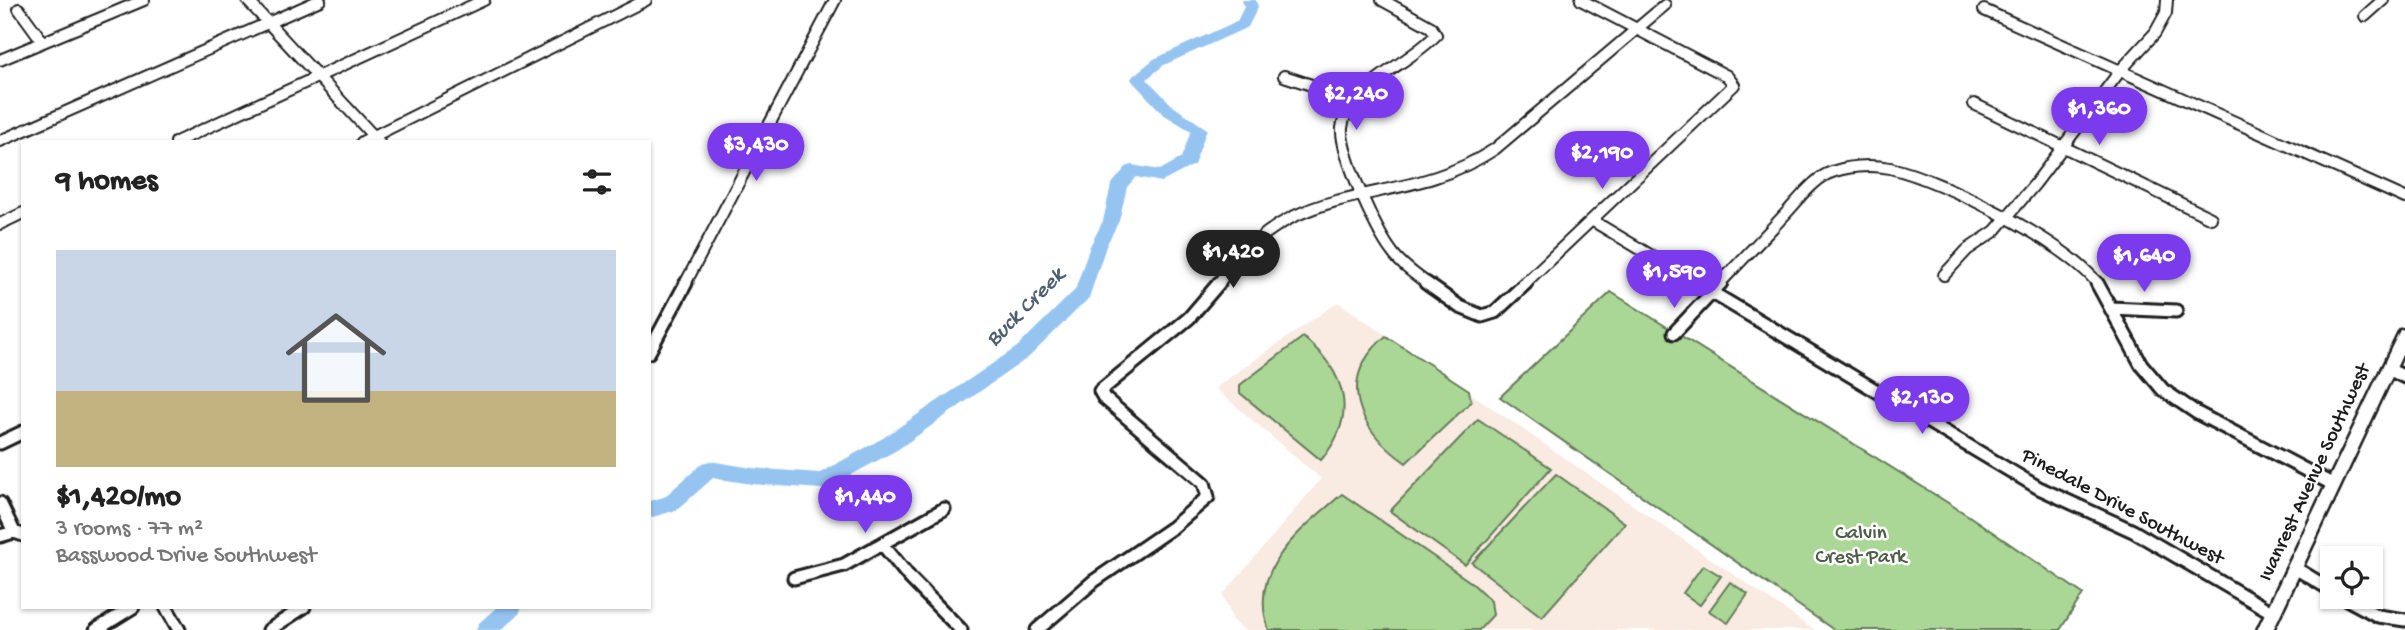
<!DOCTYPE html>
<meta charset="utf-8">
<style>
body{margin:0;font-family:"Gochi Hand",sans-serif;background:#f2f2f2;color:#222;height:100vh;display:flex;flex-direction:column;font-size:26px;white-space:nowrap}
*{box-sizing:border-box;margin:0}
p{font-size:23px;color:#767676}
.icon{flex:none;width:38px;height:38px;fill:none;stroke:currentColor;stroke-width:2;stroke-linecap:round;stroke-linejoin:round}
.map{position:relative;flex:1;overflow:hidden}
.details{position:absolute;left:21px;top:140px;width:630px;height:469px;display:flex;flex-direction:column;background:#fff;border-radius:0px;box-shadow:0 2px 5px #0004}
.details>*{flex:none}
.controls{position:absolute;left:2320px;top:546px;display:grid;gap:14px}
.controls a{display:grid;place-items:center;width:63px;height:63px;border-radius:0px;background:#fff;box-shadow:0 2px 5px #0004;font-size:35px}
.price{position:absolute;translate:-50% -60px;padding:0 16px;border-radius:24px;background:#7c3aed;color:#fff;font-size:23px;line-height:46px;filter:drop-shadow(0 2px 4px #0008)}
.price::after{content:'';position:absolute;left:50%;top:42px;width:21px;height:16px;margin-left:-10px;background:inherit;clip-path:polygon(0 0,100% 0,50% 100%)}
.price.on{background:#222;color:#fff}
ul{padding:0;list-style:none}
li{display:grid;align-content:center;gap:14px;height:371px;padding:0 35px}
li+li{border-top:2px solid #e0e0e0}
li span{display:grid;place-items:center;height:217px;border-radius:0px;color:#555}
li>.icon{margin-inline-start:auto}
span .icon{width:126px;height:126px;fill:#fffc;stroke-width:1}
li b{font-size:30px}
h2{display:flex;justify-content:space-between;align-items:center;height:84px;padding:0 35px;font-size:30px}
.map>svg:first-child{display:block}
</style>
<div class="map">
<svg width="2405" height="630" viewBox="0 0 2405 630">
<rect width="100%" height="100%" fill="#fff"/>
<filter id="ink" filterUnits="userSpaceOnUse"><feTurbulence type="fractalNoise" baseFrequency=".0143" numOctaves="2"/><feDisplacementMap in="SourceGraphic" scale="14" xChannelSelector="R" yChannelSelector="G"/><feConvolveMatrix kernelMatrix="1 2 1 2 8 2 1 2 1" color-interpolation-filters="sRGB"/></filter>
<g filter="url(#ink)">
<!-- built -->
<path fill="#f9eae2" d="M1338,302L1814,630H1244L1233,620L1223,595L1321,479L1215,388Z"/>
<!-- green -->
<path fill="#abd796" stroke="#647a59" stroke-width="2" d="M1611,292L1969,516L2083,594L2060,630H1834L1500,397Z
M1386,336L1469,390L1471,402L1406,463C1359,430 1334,380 1386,336Z
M1303,337C1345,371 1360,415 1321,460L1240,393V385Z
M1478,419L1551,468L1465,565L1390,511Z
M1556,474L1625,523L1542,617L1472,563Z
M1342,494L1472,583L1491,601L1493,615L1479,630H1269C1246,569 1301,530 1342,494Z
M1703,565L1721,576L1700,605L1683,593Z
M1730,582L1748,594L1728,623L1709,611Z"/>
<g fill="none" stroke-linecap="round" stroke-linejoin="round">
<!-- river -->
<path fill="#96c4f1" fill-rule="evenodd" d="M1242,0H1256L1258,7L1248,27L1164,65L1147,79L1173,106L1207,129L1194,165L1162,182L1136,177L1127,187L1119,221L1106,246L1089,298L1029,357L897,450L829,487L822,489L752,484L713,478L677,510L649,518V501L664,497L703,463L710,461L752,468L820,473L883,438L1017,347L1075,290L1090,246L1103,221L1111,185L1126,167L1132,165L1160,170L1181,158L1191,131L1163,114L1133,82L1131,79L1133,76L1154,59L1237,21L1244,7Z
M497,607H522L519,614L501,630H476L479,623Z"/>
<defs>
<path id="minor-far1" d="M247,0L379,142
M1382,0L1431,27L1436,35C1410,62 1370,76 1350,108C1346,113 1343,121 1342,128C1340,153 1376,231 1392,252C1401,265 1416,275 1428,284
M19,9L43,42
M1984,10L2405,198
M2365,16L2383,0
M0,60L144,0
M1284,76L1354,99
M1974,104L2211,218
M0,141L320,0
M176,142L484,0
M362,142L646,0
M1593,221L1699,284
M0,224L23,213
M1944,275L1967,250L1995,231L2035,184L2120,71L2155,33L2166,13L2167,0
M685,284L835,0
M1218,284C1299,168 1394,215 1495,149L1665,5
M1524,284L1734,85L1727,76L1581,0
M1719,284C1742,260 1766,235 1789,210C1800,198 1812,182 1827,174C1846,166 1870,164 1890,168C1943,180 2066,242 2098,284"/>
<path id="minor" d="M1426,283L1460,307L1482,316L1495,312L1526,283
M1696,283L2039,488L2133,531L2273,613
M2097,283L2141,364L2163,390L2197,413L2334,485
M2111,308L2176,311
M1674,333L1721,283
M649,352L686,283
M2388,369L2405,377
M0,443L23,432
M0,503L14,532
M0,536L14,532L23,535
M883,545L910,578L961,630
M2295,568L2333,591
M794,578L844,565L944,509
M2343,597L2378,616L2405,620
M166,607L179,630
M96,630L133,607
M269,630L304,607
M1037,630L1094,581L1173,527L1208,497L1204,483L1104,398L1100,391L1189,318L1219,283"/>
<path id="tertiary" d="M2405,329V349L2273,630H2257L2398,334L2400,330Z"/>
</defs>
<!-- minor-far1 casing -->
<use href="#minor-far1" stroke="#1c1c1c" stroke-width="14"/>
<!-- minor casing -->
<use href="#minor" stroke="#1c1c1c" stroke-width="17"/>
<!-- tertiary casing -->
<use href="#tertiary" stroke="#1c1c1c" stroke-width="5"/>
<!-- minor-far1 -->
<use href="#minor-far1" stroke="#fff" stroke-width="10"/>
<!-- minor -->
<use href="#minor" stroke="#fff" stroke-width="11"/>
<!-- tertiary -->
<use href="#tertiary" fill="#fff" fill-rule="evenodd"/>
</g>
</g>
<g text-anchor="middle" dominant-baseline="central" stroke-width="5" stroke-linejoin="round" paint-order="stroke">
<!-- street labels -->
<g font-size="21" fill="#1c1c1c" stroke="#fff">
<text transform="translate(2316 473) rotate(-65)">Ivanrest Avenue Southwest</text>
<text transform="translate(2122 508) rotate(28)">Pinedale Drive Southwest</text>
</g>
<!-- park labels -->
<g font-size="21" fill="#4e5d47" stroke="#fff">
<text x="1861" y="534">Calvin<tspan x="1861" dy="24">Crest Park</tspan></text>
</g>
<!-- water labels -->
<g font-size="23" font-style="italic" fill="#4d5f71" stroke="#fff">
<text transform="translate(1026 308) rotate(-45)">Buck Creek</text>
</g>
</g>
</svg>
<div class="controls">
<a><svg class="icon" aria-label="locate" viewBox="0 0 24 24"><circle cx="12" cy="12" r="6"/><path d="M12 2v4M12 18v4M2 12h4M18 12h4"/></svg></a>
</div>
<b class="price" style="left:1356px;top:132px">$2,240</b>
<b class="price" style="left:2099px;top:147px">$1,360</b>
<b class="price" style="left:756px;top:183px">$3,430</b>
<b class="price" style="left:1602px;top:191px">$2,190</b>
<b class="price on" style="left:1233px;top:290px">$1,420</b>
<b class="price" style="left:2144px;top:294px">$1,640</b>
<b class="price" style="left:1674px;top:310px">$1,590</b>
<b class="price" style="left:1922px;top:436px">$2,130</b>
<b class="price" style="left:865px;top:535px">$1,440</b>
<section class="details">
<h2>9 homes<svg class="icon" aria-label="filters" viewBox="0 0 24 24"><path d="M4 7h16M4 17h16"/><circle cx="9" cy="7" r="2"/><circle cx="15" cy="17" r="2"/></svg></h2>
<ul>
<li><span style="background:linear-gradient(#c9d6e8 65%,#c2b280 0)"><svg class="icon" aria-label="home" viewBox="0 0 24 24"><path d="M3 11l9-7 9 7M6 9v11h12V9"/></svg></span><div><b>$1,420/mo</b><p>3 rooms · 77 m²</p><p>Basswood Drive Southwest</p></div></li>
</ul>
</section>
</div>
